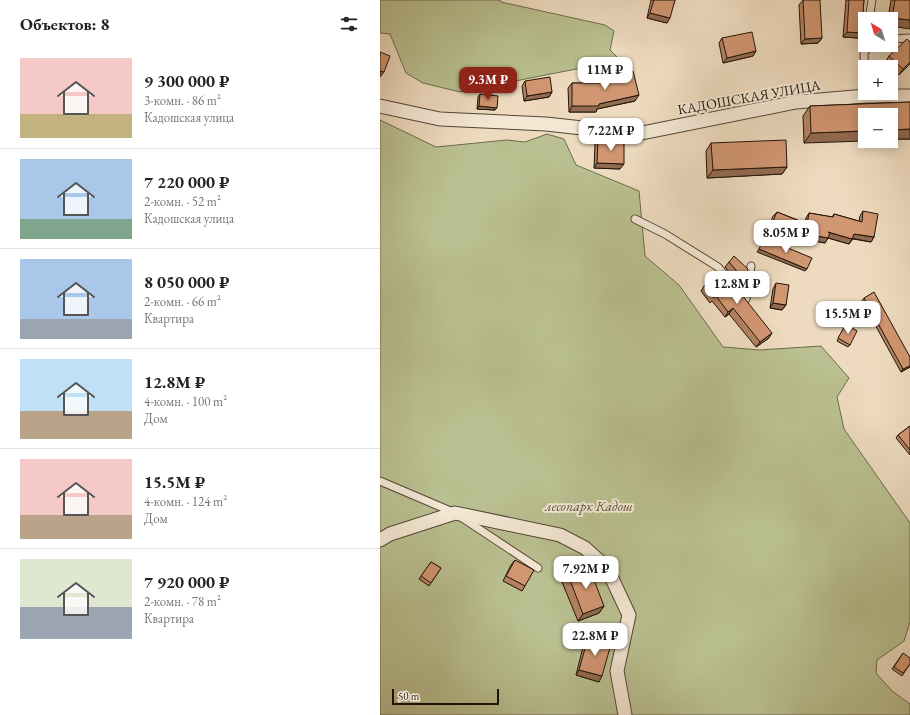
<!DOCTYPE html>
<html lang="ru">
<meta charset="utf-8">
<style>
body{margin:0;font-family:"EB Garamond",serif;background:#f2f2f2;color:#222;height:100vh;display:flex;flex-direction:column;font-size:15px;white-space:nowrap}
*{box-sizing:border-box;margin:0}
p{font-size:13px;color:#767676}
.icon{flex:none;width:22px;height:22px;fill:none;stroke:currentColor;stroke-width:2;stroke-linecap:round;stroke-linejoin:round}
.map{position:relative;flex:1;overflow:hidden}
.details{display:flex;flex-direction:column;background:#fff;width:380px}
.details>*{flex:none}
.needle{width:26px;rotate:322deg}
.buttons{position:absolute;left:478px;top:12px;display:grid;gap:8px}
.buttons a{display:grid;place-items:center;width:40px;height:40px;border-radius:0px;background:#fff;box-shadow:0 2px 10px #0003;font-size:20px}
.scale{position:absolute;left:12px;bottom:10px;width:107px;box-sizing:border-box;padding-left:4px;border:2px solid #201409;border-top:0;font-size:11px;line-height:14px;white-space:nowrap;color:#201409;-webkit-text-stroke:3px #f4e8d5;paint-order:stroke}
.price{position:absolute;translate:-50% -34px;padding:0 9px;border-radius:8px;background:#fff;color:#222;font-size:13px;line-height:26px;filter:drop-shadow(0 1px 2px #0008)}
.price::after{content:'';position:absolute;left:50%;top:24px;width:12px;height:9px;margin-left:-6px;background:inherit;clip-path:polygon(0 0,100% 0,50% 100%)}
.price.current{background:#8f2418;color:#fff}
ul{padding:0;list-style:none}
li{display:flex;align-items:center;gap:12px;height:100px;padding:0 20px}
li+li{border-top:1px solid #e0e0e0}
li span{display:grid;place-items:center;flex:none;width:112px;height:80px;border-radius:0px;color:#555}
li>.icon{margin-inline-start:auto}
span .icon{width:48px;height:48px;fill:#fffc;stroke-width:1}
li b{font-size:17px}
h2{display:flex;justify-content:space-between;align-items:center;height:48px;padding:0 20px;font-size:17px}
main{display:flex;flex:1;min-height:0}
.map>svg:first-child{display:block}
</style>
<main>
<section class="details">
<h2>Объектов: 8<svg class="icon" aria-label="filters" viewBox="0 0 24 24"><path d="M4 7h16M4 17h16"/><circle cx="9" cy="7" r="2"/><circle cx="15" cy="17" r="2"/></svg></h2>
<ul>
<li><span style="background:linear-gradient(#f6c9c9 70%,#c2b280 0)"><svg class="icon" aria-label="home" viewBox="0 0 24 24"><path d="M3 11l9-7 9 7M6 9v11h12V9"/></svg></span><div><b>9 300 000 ₽</b><p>3-комн. · 86 m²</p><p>Кадошская улица</p></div></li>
<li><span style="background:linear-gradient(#a9c7e8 75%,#7fa58c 0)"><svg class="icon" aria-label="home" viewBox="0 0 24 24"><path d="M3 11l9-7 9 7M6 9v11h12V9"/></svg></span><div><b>7 220 000 ₽</b><p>2-комн. · 52 m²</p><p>Кадошская улица</p></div></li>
<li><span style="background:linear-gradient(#a9c7e8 75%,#9aa5b1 0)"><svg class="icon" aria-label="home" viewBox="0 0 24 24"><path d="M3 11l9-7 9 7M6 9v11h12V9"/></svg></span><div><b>8 050 000 ₽</b><p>2-комн. · 66 m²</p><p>Квартира</p></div></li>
<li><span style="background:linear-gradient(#bfe0f5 65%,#b9a48a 0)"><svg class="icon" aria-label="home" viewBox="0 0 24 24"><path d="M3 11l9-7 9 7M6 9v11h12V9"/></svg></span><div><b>12.8M ₽</b><p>4-комн. · 100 m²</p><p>Дом</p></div></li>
<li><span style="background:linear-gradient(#f6c9c9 70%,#b9a48a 0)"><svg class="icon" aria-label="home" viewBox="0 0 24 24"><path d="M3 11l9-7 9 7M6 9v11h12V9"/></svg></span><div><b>15.5M ₽</b><p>4-комн. · 124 m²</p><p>Дом</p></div></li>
<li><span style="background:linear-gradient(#dfe7d0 60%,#9aa5b1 0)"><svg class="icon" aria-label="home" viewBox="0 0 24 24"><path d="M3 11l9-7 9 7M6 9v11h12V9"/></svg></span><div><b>7 920 000 ₽</b><p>2-комн. · 78 m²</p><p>Квартира</p></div></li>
</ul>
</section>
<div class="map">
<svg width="530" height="715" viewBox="0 0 530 715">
<rect width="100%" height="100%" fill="#eedbbf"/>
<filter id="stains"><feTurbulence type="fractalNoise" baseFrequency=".005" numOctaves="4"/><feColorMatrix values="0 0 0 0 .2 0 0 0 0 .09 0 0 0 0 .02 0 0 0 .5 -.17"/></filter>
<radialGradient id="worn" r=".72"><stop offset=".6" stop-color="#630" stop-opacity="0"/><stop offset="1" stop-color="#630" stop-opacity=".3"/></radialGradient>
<!-- green -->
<path fill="#bac091" stroke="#6d6a4d" d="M0,0H120L121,2L225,25L234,31L230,50L250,70L196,69L80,92L43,83L26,73L10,34L0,33Z
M0,120L56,147L127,140L145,142L167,134L184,139L196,165L259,191L265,256L299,285L343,347L380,350L441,346L469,378L457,397L464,429L530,523V622L524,641L497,660L496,673L512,691L530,704V715H0Z"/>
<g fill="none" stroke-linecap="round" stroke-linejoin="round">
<defs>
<path id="service" d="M489,19L492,0
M511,39L530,38
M485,84L484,52L491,45
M255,219L285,234L338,267L348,279
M356,288L366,299L371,266
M0,481L75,513L158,568"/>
<path id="minor" d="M0,106L60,119L166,124L257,134L416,102L486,96H530
M0,540L10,534L75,513L180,535L205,548L227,568L249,615L237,671L245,715"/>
</defs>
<!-- service casing -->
<use href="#service" stroke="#544636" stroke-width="9"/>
<!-- minor casing -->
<use href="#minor" stroke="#544636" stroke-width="15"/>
<!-- service -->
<use href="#service" stroke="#f4e8d5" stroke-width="7"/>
<!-- minor -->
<use href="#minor" stroke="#f4e8d5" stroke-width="13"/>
</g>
<!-- wall -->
<path fill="#b48262" stroke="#201409" d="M271,0H295L287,23L267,18Z
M423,0L442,38L438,43L421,44L419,5Z
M466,0H484L481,33L478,38L463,37Z
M511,0H530L511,26V19H508Z
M342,38L376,51L373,56L343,63L339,43Z
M509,56L530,64L519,75L506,61Z
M226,78L255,101L217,109L216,112H189L188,88L192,83H223Z
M145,81L172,92L169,97L144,101L142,86Z
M100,94L117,108L115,110L97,109L98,97Z
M530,102V139H511V115L424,143L423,116L430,106Z
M218,139L240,169L214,168L215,144Z
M331,143L407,167L402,174L327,178L326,151Z
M483,211L494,237L491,242L473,239L469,244L448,238L445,243L387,232L393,216L397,212L425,223L426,218L429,213L452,217L454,214L479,221L480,216Z
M349,262L367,278L361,286L345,267Z
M343,271L389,338L376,347L349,314L345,317L332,301L330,303L321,291L324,286Z
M396,283L406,305L402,310L390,308L393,289Z
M484,298L530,357V367L521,372L482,301Z
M466,324L470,345L468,347L457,341Z
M530,426V455L516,438L518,435Z
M135,560L145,586L142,591L123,581L131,565Z
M51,562L61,568L49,586L39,579Z
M188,575L224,606L219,613L198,621L182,582Z
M208,638L219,682L196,675L204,643Z
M523,653L530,664L522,676L512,669Z"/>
<!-- shaded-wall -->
<path fill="#926a50" stroke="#201409" d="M270,13L290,18L287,23L267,18Z
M512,18L530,20V29L511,26V20Z
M467,32L481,33L478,38L463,37Z
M442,38L438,43L421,44L425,39Z
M376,51L373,56L343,63L347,58Z
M530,62V64L519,75L523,69Z
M0,71L4,72L0,77Z
M172,92L169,97L144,101L147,96Z
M259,95L255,101L217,109L216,112H189L192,106L219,104Z
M99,106L117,108L115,110L97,109Z
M530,129V139H511V130Z
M485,131V141L424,143L431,133Z
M217,163L244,164L240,169L214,168Z
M407,167L402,174L327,178L333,170Z
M390,228L448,238L445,243L387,232Z
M448,232L472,239L469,244L445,237Z
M474,234L494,237L491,242L471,238Z
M379,249L427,269L425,271L377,252Z
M393,303L406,305L402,310L390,308Z
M353,308L349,314L345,317L348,312Z
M392,333L389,338L376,347L380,342Z
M530,366V367L521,372L523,369Z
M224,606L219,613L198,621L203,614Z
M199,670L222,676L219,682L196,675Z"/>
<!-- building -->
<path fill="#d19772" stroke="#201409" d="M274,0H295L290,18L270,13Z
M423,0H440L442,38L425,39Z
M469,0H484L481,33L467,32Z
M515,0H530V20L512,18Z
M372,32L376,51L347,58L342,38Z
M527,39L530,42V62L523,69L509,56Z
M0,52L10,56L4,72L0,71Z
M253,71L259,95L219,104V106H192V83H228L226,78Z
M170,77L172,92L147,96L145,81Z
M100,94L118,96L117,108L99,106Z
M530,102V129L511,130V115H485V131L431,133L430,106Z
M218,139L244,140V164L217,163Z
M406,140L407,167L333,170L331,143Z
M483,211L498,214L494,237L474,234L472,239L448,232L450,233L448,238L390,228L397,212L427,224L429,213L453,217L454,214L482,222Z
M384,238L432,258L427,269L379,249Z
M354,256L368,269L367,278L365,281L349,262Z
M343,271L392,333L380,342L353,308L348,312L336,296L334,298L324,286Z
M396,283L409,285L406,305L393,303Z
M494,292L530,357V366L523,369L484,298Z
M466,324L477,331L470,345L458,338Z
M530,426V450L518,435Z
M135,560L154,570L145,586L126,576Z
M51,562L61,568L51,583L41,576Z
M209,567L224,606L203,614L188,575Z
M208,638L231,644L222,676L199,670Z
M523,653L530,658V664L523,673L514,667Z"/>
<g text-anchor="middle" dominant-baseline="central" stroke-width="4" stroke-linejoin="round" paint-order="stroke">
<!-- street labels -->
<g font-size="14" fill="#201409" stroke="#f4e8d5">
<text transform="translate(369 97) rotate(-10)">КАДОШСКАЯ УЛИЦА</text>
</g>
<!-- park labels -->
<g font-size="14" font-style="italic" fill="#565039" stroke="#f4e8d5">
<text x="209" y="506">лесопарк Кадош</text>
</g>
</g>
<rect width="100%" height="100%" filter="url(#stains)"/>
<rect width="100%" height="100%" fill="url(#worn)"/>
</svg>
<div class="buttons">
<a><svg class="needle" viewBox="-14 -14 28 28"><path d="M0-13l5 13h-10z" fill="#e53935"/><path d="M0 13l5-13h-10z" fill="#767676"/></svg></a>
<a>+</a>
<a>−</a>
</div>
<div class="scale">50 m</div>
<b class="price" style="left:225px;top:91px">11M ₽</b>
<b class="price current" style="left:108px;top:101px">9.3M ₽</b>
<b class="price" style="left:231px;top:152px">7.22M ₽</b>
<b class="price" style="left:406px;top:254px">8.05M ₽</b>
<b class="price" style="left:357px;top:305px">12.8M ₽</b>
<b class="price" style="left:468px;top:335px">15.5M ₽</b>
<b class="price" style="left:206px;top:590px">7.92M ₽</b>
<b class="price" style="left:215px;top:657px">22.8M ₽</b>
</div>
</main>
